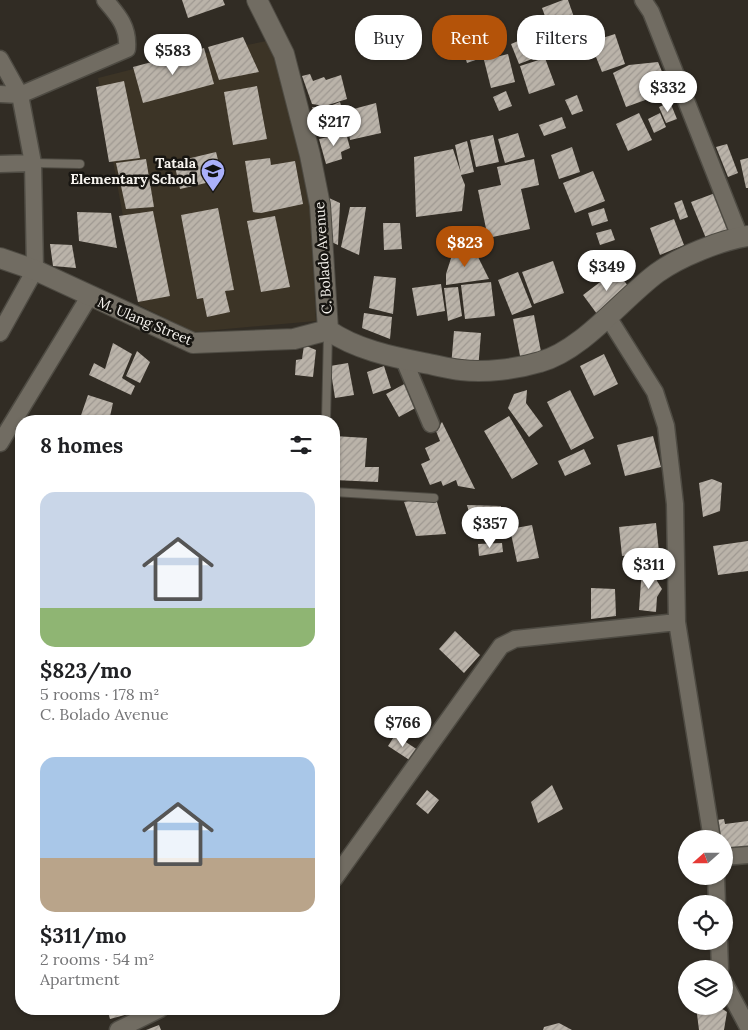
<!DOCTYPE html>
<meta charset="utf-8">
<style>
body{margin:0;font-family:Lora,serif;background:#f6f6f6;color:#202124;height:100vh;display:flex;flex-direction:column;font-size:19px;white-space:nowrap}
*{box-sizing:border-box;margin:0}
p{font-size:16px;color:#757577}
.icon{flex:none;width:28px;height:28px;fill:none;stroke:currentColor;stroke-width:2;stroke-linecap:round;stroke-linejoin:round}
.map{position:relative;flex:1;overflow:hidden}
.drawer{position:absolute;left:15px;top:415px;width:325px;height:600px;display:flex;flex-direction:column;background:#fff;border-radius:20px;box-shadow:0 1px 4px #0004}
.drawer>*{flex:none}
.hud{position:absolute;left:355px;top:15px;width:318px;height:45px;display:flex;gap:10px}
.needle{width:32px;rotate:249deg}
.buttons{position:absolute;left:678px;top:830px;display:grid;gap:10px}
.buttons a{display:grid;place-items:center;width:55px;height:55px;border-radius:50%;background:#fff;box-shadow:0 1px 4px #0004;font-size:25px}
.price{position:absolute;translate:-50% -42px;padding:0 11px;border-radius:18px;background:#fff;color:#222;font-size:16px;line-height:32px;filter:drop-shadow(0 1px 2px #0008)}
.price::after{content:'';position:absolute;left:50%;top:30px;width:15px;height:11px;margin-left:-8px;background:inherit;clip-path:polygon(0 0,100% 0,50% 100%)}
.price.on{background:#b45309;color:#fff}
ul{padding:0;list-style:none}
li{display:grid;align-content:center;gap:10px;height:265px;padding:0 25px}
li span{display:grid;place-items:center;height:155px;border-radius:15px;color:#555}
li>.icon{margin-inline-start:auto}
span .icon{width:90px;height:90px;fill:#fffc;stroke-width:1}
li b{font-size:21px}
h2{display:flex;justify-content:space-between;align-items:center;height:60px;padding:0 25px;font-size:21px}
.chip{padding:0 18px;border-radius:20px;background:#fff;box-shadow:0 1px 4px #0004;font-size:18px;line-height:45px}
.chip.on{background:#b45309;color:#fff}
.map>svg:first-child{display:block}
</style>
<div class="map">
<svg width="748" height="1030" viewBox="0 0 748 1030">
<defs>
<pattern id="building-hatch" width="6" height="6" patternUnits="userSpaceOnUse" patternTransform="scale(1.25)"><rect width="6" height="6" fill="#bab3a9"/><path d="M-1 1l2-2M0 6l6-6M5 7l2-2" fill="none" stroke="#9e9891"/></pattern>
</defs>
<rect width="100%" height="100%" fill="#312c24"/>
<!-- built -->
<path fill="#3c3426" d="M267,41L280,70L310,205L316,321L193,332L139,305L98,78L165,61Z"/>
<!-- building -->
<path fill="url(#building-hatch)" d="M182,0H223L225,5L188,18Z
M563,0H568L582,40L557,49L542,8Z
M494,32L501,51L467,63L462,47Z
M537,33L545,54L519,64L511,44Z
M615,34L625,64L602,72L590,42Z
M243,37L259,72L219,80L208,47Z
M204,48L214,84L143,103L133,67Z
M508,54L515,82L491,88L484,60Z
M545,58L555,85L529,94L520,66Z
M658,62L670,91L626,107L613,73L629,65Z
M310,74L313,81L324,77L326,80L341,75L347,99L325,106L312,104L302,76Z
M124,81L140,158L109,162L96,87Z
M257,86L267,139L233,145L224,92Z
M506,91L512,106L499,111L493,97Z
M577,95L583,111L572,115L565,100Z
M340,102L343,112L316,119L312,107L325,108Z
M670,102L677,119L666,123L659,107Z
M376,103L381,133L350,140L346,111Z
M639,113L652,140L628,151L616,124Z
M660,113L666,127L654,133L648,119Z
M344,114L347,130L320,137L314,122Z
M562,117L566,128L544,136L539,125Z
M346,133L350,148L341,152L342,159L326,164L319,139Z
M518,133L525,157L505,163L498,139Z
M493,135L499,162L476,167L470,140Z
M467,141L474,172L461,175L465,185L462,211L416,217L414,157L453,149L461,173L455,145Z
M727,144L738,173L728,177L716,147Z
M572,147L580,172L559,179L551,155Z
M216,152L223,179L180,189L174,162Z
M270,158L271,165L295,161L303,204L261,213L253,212L245,161Z
M748,158V188H746L740,160Z
M146,159L154,207L126,209L116,163Z
M534,159L539,185L521,189L530,229L488,238L478,190L501,185L497,167Z
M593,171L605,201L575,213L563,183Z
M718,192L736,237L710,248L691,202Z
M329,198L340,203L338,245L327,240Z
M682,200L688,217L680,220L674,203Z
M350,207H366L359,255L341,247Z
M218,208L234,290L225,291L230,312L207,317L203,298L197,299L181,215Z
M604,208L608,221L592,226L588,213Z
M153,211L170,296L138,302L119,216Z
M77,212L111,213L117,248L79,241Z
M275,216L290,287L261,292L247,221Z
M674,219L684,245L660,255L650,228Z
M383,223H400L402,249L384,250Z
M611,229L615,240L600,245L596,233Z
M50,244L72,245L76,268L53,266Z
M473,247L489,279L446,285V274L453,252Z
M553,261L564,293L534,304L522,272Z
M616,270L631,290L597,314L583,295Z
M518,272L532,307L512,315L498,280Z
M374,276L396,278L393,314L369,308Z
M491,282L495,316L465,319L461,285Z
M441,284L445,311L417,316L412,288Z
M458,287L462,316L448,321L444,288Z
M364,313L392,317L390,339L362,328Z
M534,315L542,357L521,361L513,319Z
M454,331L481,333L478,370L451,367Z
M113,343L132,354L122,378L135,386L131,395L89,375L94,363L105,369Z
M304,345L316,350L313,377L295,375L296,360L302,359Z
M137,351L150,362L140,383L126,376Z
M604,354L618,384L594,396L580,366Z
M348,363L354,395L335,398L330,366Z
M384,366L391,388L373,394L367,372Z
M406,383L419,406L399,417L386,394Z
M527,390L526,403L543,426L529,437L508,408L514,394Z
M570,390L594,438L571,450L547,402Z
M88,395L113,403L109,421H79Z
M509,416L538,464L512,479L484,431Z
M136,417L145,421H134Z
M442,422L475,489L458,486L456,480L443,486L441,481L430,485L421,464L430,460L425,448L440,441L436,431Z
M334,436L367,438L365,467H379L378,482L334,480Z
M653,436L661,467L625,476L617,445Z
M584,449L591,464L565,476L558,461Z
M712,479L722,483L720,511L703,517L699,483Z
M435,495L446,534L416,536L404,502Z
M467,505L501,506L505,538H476Z
M656,523L659,552L622,556L619,527Z
M532,525L539,558L517,562L510,529Z
M748,541V571L718,575L713,546Z
M502,543L503,552L479,556L478,544Z
M642,567L658,568L657,581L662,589L657,597L656,612L639,610Z
M591,588L615,589L616,616L591,619Z
M455,631L480,655L464,673L439,649Z
M395,735L418,750L411,761L388,746Z
M552,785L563,809L538,823L531,802Z
M427,790L439,800L428,814L416,804Z
M724,819L725,824L748,821V848L724,851V839H719L717,820Z
M696,1006H718L727,1012L724,1030H699Z
M107,1009H131L132,1013L110,1019Z
M559,1023L572,1030H543L544,1027Z
M159,1025L161,1030H146Z"/>
<g fill="none" stroke-linecap="round" stroke-linejoin="round">
<defs>
<path id="service" d="M33,163L80,164
M326,421L328,332
M334,492L434,498"/>
<path id="minor" d="M643,0L651,12L740,237
M0,59L20,95L33,163L35,270L0,333
M0,94L20,95L127,49C129,27 118,15 105,0
M0,164L33,163
M608,317L655,392L666,426L675,504L677,622L712,839
M404,360L431,424
M0,443L89,297
M724,857L748,855
M716,876L717,904
M334,879L501,646L515,639L677,622
M719,941L720,969
M724,982L748,1027
M118,1030L160,1009"/>
<path id="tertiary" d="M257,0L284,54L310,155L320,205L328,330
M0,258L35,270L193,343L294,339L328,330
M328,330C355,349 392,357 424,363C436,365 449,369 461,370C485,373 517,369 540,362C583,350 622,299 657,273C679,257 721,240 748,236"/>
</defs>
<!-- service casing -->
<use href="#service" stroke="#4e4b43" stroke-width="10"/>
<!-- minor casing -->
<use href="#minor" stroke="#4e4b43" stroke-width="19"/>
<!-- tertiary casing -->
<use href="#tertiary" stroke="#4e4b43" stroke-width="22"/>
<!-- service -->
<use href="#service" stroke="#716c62" stroke-width="8"/>
<!-- minor -->
<use href="#minor" stroke="#716c62" stroke-width="16"/>
<!-- tertiary -->
<use href="#tertiary" stroke="#716c62" stroke-width="20"/>
</g>
<!-- icons -->
<defs>
<symbol id="school-pin" viewBox="-11 -11 22 30"><path d="M0 17L-7.5 6A9.5 9.5 0 1 1 7.5 6Z" fill="#aab0fb" stroke="#171511"/><path d="M0-5L7-2L0 1L-7-2ZM-4 1L0 2.5L4 1V4Q0 6-4 4Z" fill="#111"/></symbol>
</defs>
<g fill-rule="evenodd">
<use href="#school-pin" x="199" y="157" width="28" height="38"/>
</g>
<g text-anchor="middle" dominant-baseline="central" stroke-width="5" stroke-linejoin="round" paint-order="stroke">
<!-- poi labels -->
<g font-size="14" font-weight="bold" fill="#f7f4ef" stroke="#171511" text-anchor="end">
<text x="196" y="163">Tatala<tspan x="196" dy="16">Elementary School</tspan></text>
</g>
<!-- street labels -->
<g font-size="14" fill="#f7f4ef" stroke="#171511">
<text transform="translate(323 258) rotate(-94)">C. Bolado Avenue</text>
<text transform="translate(145 321) rotate(23)">M. Ulang Street</text>
</g>
</g>
</svg>
<div class="buttons">
<a><svg class="needle" viewBox="-14 -14 28 28"><path d="M0-13l5 13h-10z" fill="#e53935"/><path d="M0 13l5-13h-10z" fill="#757577"/></svg></a>
<a><svg class="icon" aria-label="locate" viewBox="0 0 24 24"><circle cx="12" cy="12" r="6"/><path d="M12 2v4M12 18v4M2 12h4M18 12h4"/></svg></a>
<a><svg class="icon" aria-label="layers" viewBox="0 0 24 24"><path d="M12 4l9 5-9 5-9-5zM3 14l9 5 9-5"/></svg></a>
</div>
<b class="price" style="left:173px;top:76px">$583</b>
<b class="price" style="left:668px;top:113px">$332</b>
<b class="price" style="left:334px;top:147px">$217</b>
<b class="price on" style="left:465px;top:268px">$823</b>
<b class="price" style="left:607px;top:292px">$349</b>
<b class="price" style="left:490px;top:549px">$357</b>
<b class="price" style="left:649px;top:590px">$311</b>
<b class="price" style="left:403px;top:748px">$766</b>
<div class="hud">
<a class="chip">Buy</a>
<a class="chip on">Rent</a>
<a class="chip">Filters</a>
</div>
<section class="drawer">
<h2>8 homes<svg class="icon" aria-label="filters" viewBox="0 0 24 24"><path d="M4 7h16M4 17h16"/><circle cx="9" cy="7" r="2"/><circle cx="15" cy="17" r="2"/></svg></h2>
<ul>
<li><span style="background:linear-gradient(#c9d6e8 75%,#8fb573 0)"><svg class="icon" aria-label="home" viewBox="0 0 24 24"><path d="M3 11l9-7 9 7M6 9v11h12V9"/></svg></span><div><b>$823/mo</b><p>5 rooms · 178 m²</p><p>C. Bolado Avenue</p></div></li>
<li><span style="background:linear-gradient(#a9c7e8 65%,#b9a48a 0)"><svg class="icon" aria-label="home" viewBox="0 0 24 24"><path d="M3 11l9-7 9 7M6 9v11h12V9"/></svg></span><div><b>$311/mo</b><p>2 rooms · 54 m²</p><p>Apartment</p></div></li>
</ul>
</section>
</div>
